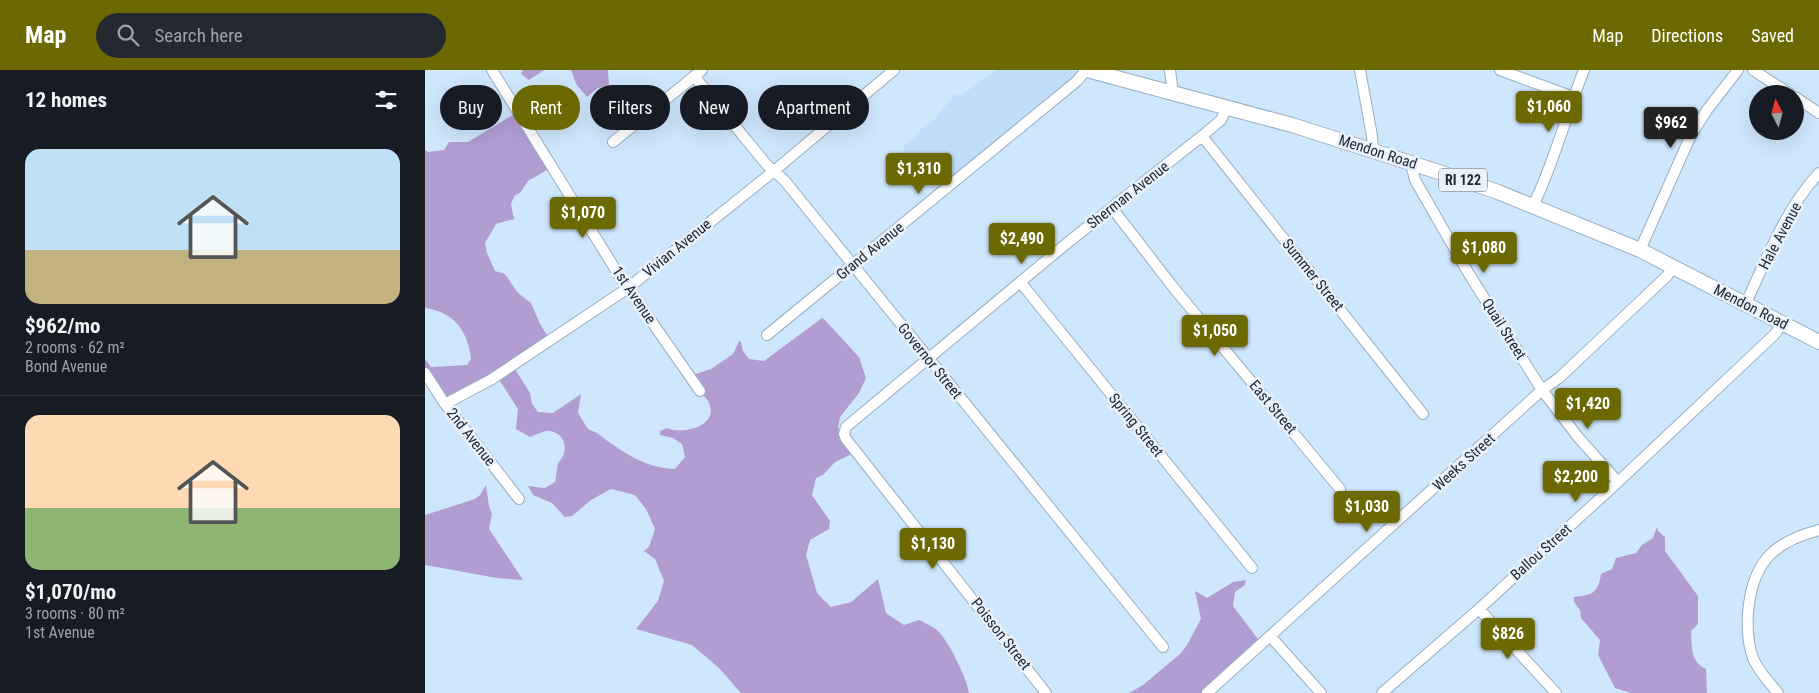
<!DOCTYPE html>
<meta charset="utf-8">
<style>
body{margin:0;font-family:"Roboto Condensed",sans-serif;background:#242831;color:#f1f3f6;height:100vh;display:flex;flex-direction:column;font-size:19px;white-space:nowrap}
*{box-sizing:border-box;margin:0}
p{font-size:16px;color:#9ea1a6}
.icon{flex:none;width:28px;height:28px;fill:none;stroke:currentColor;stroke-width:2;stroke-linecap:round;stroke-linejoin:round}
.map{position:relative;flex:1;overflow:hidden}
.details{display:flex;flex-direction:column;background:#171b24;width:425px}
.details>*{flex:none}
.guide{position:absolute;left:15px;top:15px;width:475px;height:45px;display:flex;gap:10px}
.needle{width:32px;rotate:354deg}
.buttons{position:absolute;left:1324px;top:15px;display:grid;gap:10px}
.buttons a{display:grid;place-items:center;width:55px;height:55px;border-radius:50%;background:#171b24;box-shadow:0 5px 20px #0002;font-size:25px}
.price{position:absolute;translate:-50% -42px;padding:0 11px;border-radius:5px;background:#6c6902;color:#fff;font-size:16px;line-height:32px;filter:drop-shadow(0 1px 2px #0008)}
.price::after{content:'';position:absolute;left:50%;top:30px;width:15px;height:11px;margin-left:-8px;background:inherit;clip-path:polygon(0 0,100% 0,50% 100%)}
.price.current{background:#222;color:#fff}
ul{padding:0;list-style:none}
li{display:grid;align-content:center;gap:10px;height:265px;padding:0 25px}
li+li{border-top:1px solid #363941}
li span{display:grid;place-items:center;height:155px;border-radius:15px;color:#555}
li>.icon{margin-inline-start:auto}
span .icon{width:90px;height:90px;fill:#fffc;stroke-width:1}
li b{font-size:21px}
h2{display:flex;justify-content:space-between;align-items:center;height:60px;padding:0 25px;font-size:21px}
.chip{padding:0 18px;border-radius:22px;background:#171b24;box-shadow:0 5px 20px #0002;font-size:18px;line-height:45px}
.chip.current{background:#6c6902;color:#fff}
header{display:flex;align-items:center;gap:30px;box-sizing:border-box;height:70px;padding:0 25px;background:#6c6902;color:#fff}
header strong{font-size:24px}
nav{display:flex;gap:28px;margin-inline-start:auto;font-size:18px}
.search{width:350px;height:45px;background:#242831;display:flex;align-items:center;gap:12px;box-sizing:border-box;padding:0 18px;border-radius:28px;color:#9ea1a6;font-size:19px}
main{display:flex;flex:1;min-height:0}
.map>svg:first-child{display:block}
</style>
<header>
<strong>Map</strong>
<div class="search"><svg class="icon" aria-label="search" viewBox="0 0 24 24"><circle cx="10" cy="10" r="6"/><path d="M15 15l6 6"/></svg>Search here</div>
<nav><a>Map</a><a>Directions</a><a>Saved</a></nav>
</header>
<main>
<section class="details">
<h2>12 homes<svg class="icon" aria-label="filters" viewBox="0 0 24 24"><path d="M4 7h16M4 17h16"/><circle cx="9" cy="7" r="2"/><circle cx="15" cy="17" r="2"/></svg></h2>
<ul>
<li><span style="background:linear-gradient(#bfe0f5 65%,#c2b280 0)"><svg class="icon" aria-label="home" viewBox="0 0 24 24"><path d="M3 11l9-7 9 7M6 9v11h12V9"/></svg></span><div><b>$962/mo</b><p>2 rooms · 62 m²</p><p>Bond Avenue</p></div></li>
<li><span style="background:linear-gradient(#ffd9b3 60%,#8fb573 0)"><svg class="icon" aria-label="home" viewBox="0 0 24 24"><path d="M3 11l9-7 9 7M6 9v11h12V9"/></svg></span><div><b>$1,070/mo</b><p>3 rooms · 80 m²</p><p>1st Avenue</p></div></li>
</ul>
</section>
<div class="map">
<svg width="1394" height="623" viewBox="0 0 1394 623">
<rect width="100%" height="100%" fill="#cfe7fd"/>
<!-- built -->
<path fill="#c0ddf9" d="M571,0H645L657,3L623,40L536,112L532,114L511,91L506,90L502,95L495,96L486,91L479,81V76L494,63L495,60L507,52L530,24L537,25Z"/>
<!-- forest -->
<path fill="#b29dd3" d="M98,0H119L104,10L96,4Z
M146,0H183L184,15L173,18L162,27L151,14Z
M89,44L123,97L122,100L103,111L95,123L90,125L86,134L89,149L71,154L60,173L62,183L70,201L80,204L93,223L106,233L115,254L127,273L90,299L105,323L107,334L113,342L128,343L156,324L153,343L163,359L172,363C196,381 219,398 250,399L260,387L257,374L248,368L235,365V361L242,358C259,365 296,356 283,331C281,327 275,323 271,320C267,316 265,312 262,307L286,299L308,284L314,271L316,272L318,281L324,289L339,291L397,248L399,249L434,287L441,308L434,323L415,347L413,358L417,369L427,384L410,392L398,405L391,408L387,425L405,451L404,459L385,470L381,485L392,523L406,537L426,532L453,509L461,543L479,555L494,550C500,553 507,556 512,560C523,570 542,608 544,623H316L294,598L267,575L211,559L233,531L239,511L230,489L219,481L224,477L230,459L221,439L210,425L186,419L166,430L147,446L140,447L127,433L108,425L103,416L120,418L130,412L133,393C145,382 141,360 121,361C116,362 110,365 105,367L91,359L93,339L73,308L27,337L0,310V289L6,297L42,295L46,289C43,261 29,242 0,238V80L4,82L19,80L24,72H43Z
M61,415L64,436L67,444L64,459L98,510L72,508L0,495V445L50,429L55,425Z
M1232,457L1233,461L1240,467V481L1273,526V554L1266,561C1267,577 1265,591 1281,599L1282,623H1206L1190,618L1173,585L1175,570L1156,548L1155,540L1149,532V527C1168,525 1173,523 1176,504L1187,499L1191,488L1211,483L1217,475L1228,468Z
M821,510L820,515L810,522L808,536L836,573L782,623H704L718,615L755,584L762,575L776,549L770,521L782,528L808,512Z"/>
<g fill="none" stroke-linecap="round" stroke-linejoin="round">
<defs>
<path id="minor" d="M67,0L192,202L275,321
M745,0L748,23
M935,0L947,66L948,80
M1075,0L1148,27
M1328,0L1365,24
M269,6L342,95L359,110L738,577
M1370,27L1394,43
M777,66L998,344
M188,72L277,0
M986,93L990,110L1044,204L1117,320L1153,367L1193,412
M1108,136C1129,93 1141,45 1159,0
M687,138L748,217L915,419
M1215,180L1266,65L1282,40L1313,0
M596,213L827,498
M1321,233C1341,190 1361,138 1394,103
M342,265L652,11L661,0
M0,303L20,334L94,429
M20,334L67,309L203,218L349,101L469,0
M1054,539L1131,623
M846,567L896,623
M621,623L421,369L419,364L421,357L641,174L777,66L796,50L802,37
M782,623L1117,320L1134,308L1242,206L1248,197
M957,623L1054,539L1193,412L1349,265L1358,253
M1353,623C1344,612 1334,602 1328,588C1323,574 1322,558 1323,543C1327,494 1347,472 1394,460"/>
<path id="major" d="M662,0L867,55L1017,103L1073,122L1215,180L1394,272"/>
</defs>
<!-- minor casing -->
<use href="#minor" stroke="#97adc2" stroke-width="12"/>
<!-- major casing -->
<use href="#major" stroke="#97adc2" stroke-width="16"/>
<!-- minor -->
<use href="#minor" stroke="#fff" stroke-width="10"/>
<!-- major -->
<use href="#major" stroke="#fff" stroke-width="14"/>
</g>
<g text-anchor="middle" dominant-baseline="central" stroke-width="5" stroke-linejoin="round" paint-order="stroke">
<!-- shield labels -->
<rect fill="#e9f2fb" stroke="#5d666f" stroke-width="1" x="1014" y="98.5" width="48" height="23" rx="4"/>
<g font-size="14" font-weight="bold" fill="#212a33">
<text x="1038" y="110">RI 122</text>
</g>
<!-- street labels -->
<g font-size="15" fill="#212a33" stroke="#e9f2fb">
<text transform="translate(953 82) rotate(18)">Mendon Road</text>
<text transform="translate(703 125) rotate(-38)">Sherman Avenue</text>
<text transform="translate(1355 166) rotate(-62)">Hale Avenue</text>
<text transform="translate(252 178) rotate(-39)">Vivian Avenue</text>
<text transform="translate(445 181) rotate(-39)">Grand Avenue</text>
<text transform="translate(888 205) rotate(51)">Summer Street</text>
<text transform="translate(209 225) rotate(56)">1st Avenue</text>
<text transform="translate(1326 237) rotate(27)">Mendon Road</text>
<text transform="translate(1079 259) rotate(58)">Quail Street</text>
<text transform="translate(505 291) rotate(51)">Governor Street</text>
<text transform="translate(848 337) rotate(50)">East Street</text>
<text transform="translate(711 355) rotate(51)">Spring Street</text>
<text transform="translate(46 367) rotate(52)">2nd Avenue</text>
<text transform="translate(1039 392) rotate(-42)">Weeks Street</text>
<text transform="translate(1116 482) rotate(-42)">Ballou Street</text>
<text transform="translate(576 564) rotate(52)">Poisson Street</text>
</g>
</g>
</svg>
<div class="buttons">
<a><svg class="needle" viewBox="-14 -14 28 28"><path d="M0-13l5 13h-10z" fill="#e53935"/><path d="M0 13l5-13h-10z" fill="#9ea1a6"/></svg></a>
</div>
<b class="price" style="left:1124px;top:63px">$1,060</b>
<b class="price current" style="left:1246px;top:79px">$962</b>
<b class="price" style="left:494px;top:125px">$1,310</b>
<b class="price" style="left:158px;top:169px">$1,070</b>
<b class="price" style="left:597px;top:195px">$2,490</b>
<b class="price" style="left:1059px;top:204px">$1,080</b>
<b class="price" style="left:790px;top:287px">$1,050</b>
<b class="price" style="left:1163px;top:360px">$1,420</b>
<b class="price" style="left:1151px;top:433px">$2,200</b>
<b class="price" style="left:942px;top:463px">$1,030</b>
<b class="price" style="left:508px;top:500px">$1,130</b>
<b class="price" style="left:1083px;top:590px">$826</b>
<div class="guide">
<a class="chip">Buy</a>
<a class="chip current">Rent</a>
<a class="chip">Filters</a>
<a class="chip">New</a>
<a class="chip">Apartment</a>
</div>
</div>
</main>
